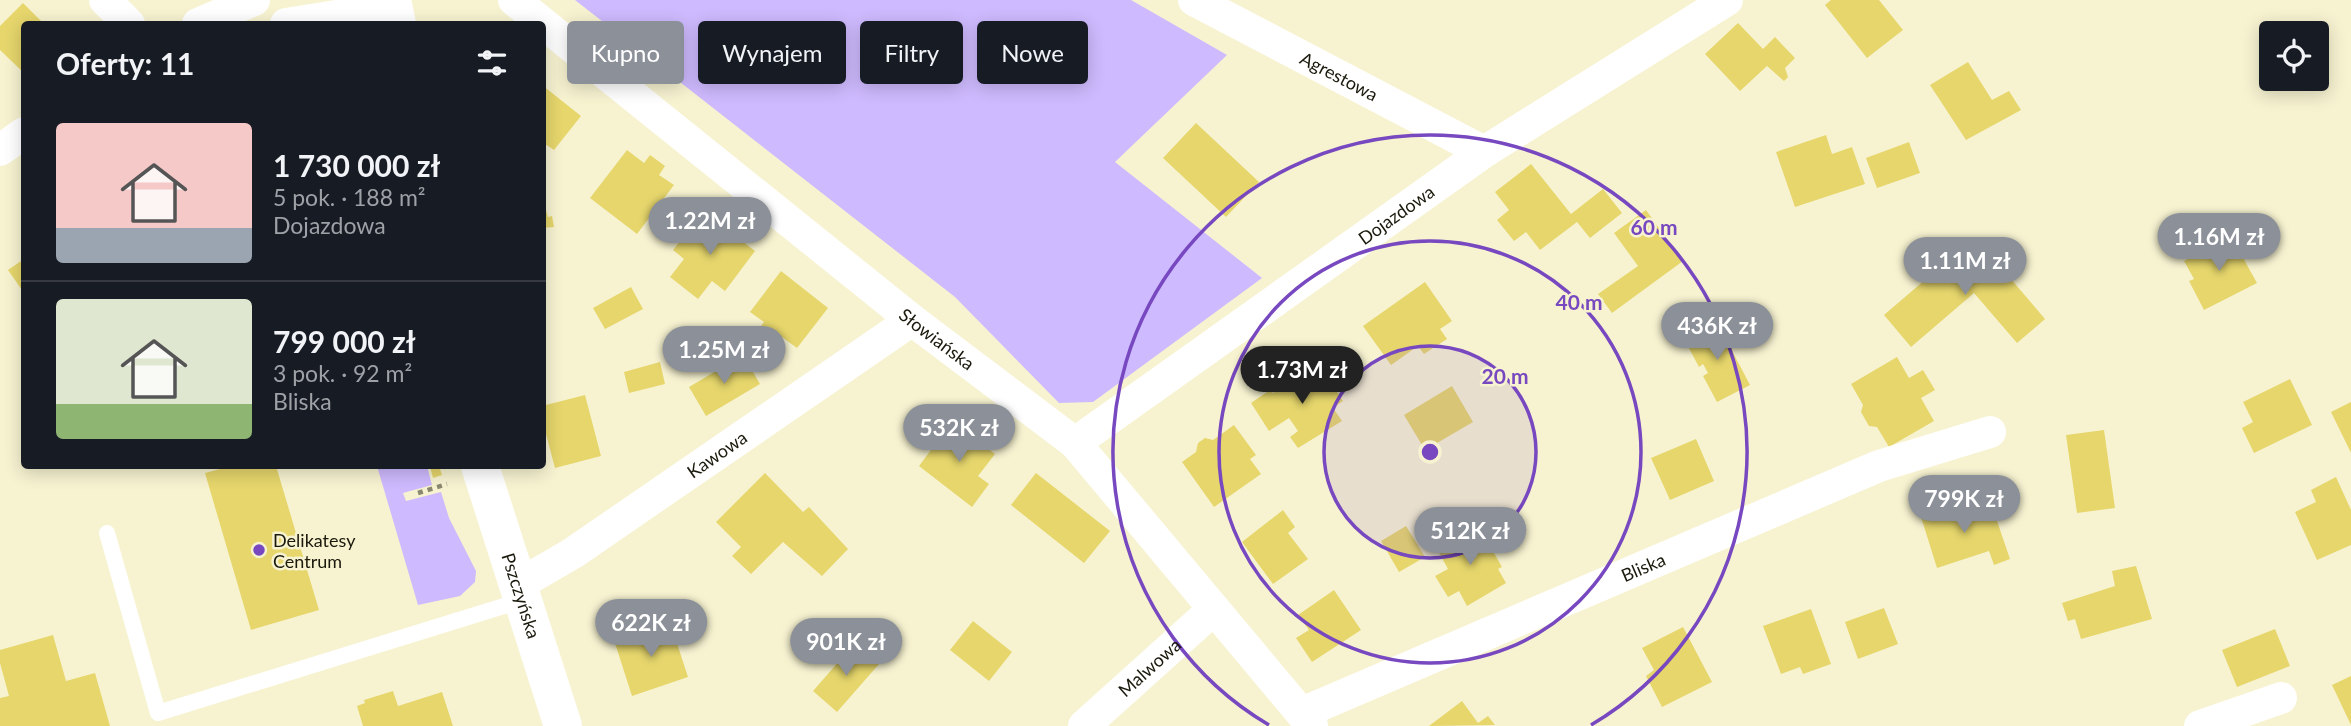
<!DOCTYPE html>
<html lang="pl">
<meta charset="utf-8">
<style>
body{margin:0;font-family:Lato,sans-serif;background:#20242c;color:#f1f3f6;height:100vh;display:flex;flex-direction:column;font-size:26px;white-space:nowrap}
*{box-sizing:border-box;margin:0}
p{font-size:23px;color:#9ea1a6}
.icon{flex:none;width:38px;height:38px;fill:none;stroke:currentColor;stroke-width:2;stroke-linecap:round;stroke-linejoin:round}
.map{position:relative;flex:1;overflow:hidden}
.details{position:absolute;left:21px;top:21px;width:525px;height:448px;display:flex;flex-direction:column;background:#171b24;border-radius:7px;box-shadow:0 4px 18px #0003}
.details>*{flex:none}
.banner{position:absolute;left:567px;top:21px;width:665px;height:63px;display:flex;gap:14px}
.controls{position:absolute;left:2259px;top:21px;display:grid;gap:14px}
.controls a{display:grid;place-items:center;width:70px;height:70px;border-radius:7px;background:#171b24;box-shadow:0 4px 18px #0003;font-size:35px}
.price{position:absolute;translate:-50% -60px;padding:0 16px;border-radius:24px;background:#8c9099;color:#fff;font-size:23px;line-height:46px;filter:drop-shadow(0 2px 4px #0008)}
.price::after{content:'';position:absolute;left:50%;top:42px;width:21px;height:16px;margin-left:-10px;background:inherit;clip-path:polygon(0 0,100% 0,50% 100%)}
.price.on{background:#222;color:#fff}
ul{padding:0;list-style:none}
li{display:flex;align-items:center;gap:21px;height:175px;padding:0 35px}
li+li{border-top:2px solid #363941}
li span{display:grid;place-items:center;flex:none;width:196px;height:140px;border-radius:7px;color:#555}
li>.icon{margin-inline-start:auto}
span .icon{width:84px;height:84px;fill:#fffc;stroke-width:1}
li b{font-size:30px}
h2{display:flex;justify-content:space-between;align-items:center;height:84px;padding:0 35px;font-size:30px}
.pill{padding:0 24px;border-radius:7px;background:#171b24;box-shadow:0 4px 18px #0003;font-size:24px;line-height:63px}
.pill.on{background:#8c9099;color:#fff}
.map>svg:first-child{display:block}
</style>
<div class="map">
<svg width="2351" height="726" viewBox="0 0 2351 726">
<rect width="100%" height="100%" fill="#f7f3d1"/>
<!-- green -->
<path fill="#cebafe" d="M575,0H1131L1227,55L1115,162L1262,278L1093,402L1059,403L955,297Z
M377,466H427L432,485L403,493L406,501L441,492L449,518L476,571L475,582L460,596L418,605Z"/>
<!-- building -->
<path fill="#e6d66c" d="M1831,0H1879L1903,30L1867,58L1825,5Z
M23,3L44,24H24V73L0,50V26Z
M1738,23L1763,49L1775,37L1795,58L1785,68L1788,77L1784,81L1767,66L1740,91L1705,54Z
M1968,62L1992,100L2009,91L2021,110L1966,140L1930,85Z
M542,85L581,116L554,150L542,142Z
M1196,123L1259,182L1226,217L1163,158Z
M1826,135L1832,154L1852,147L1865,184L1795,207L1776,152Z
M1909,142L1920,173L1877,188L1866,158Z
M627,150L644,163L650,155L665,166L659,175L674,185L637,234L590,198Z
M1531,164L1571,214L1603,189L1622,213L1590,238L1577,222L1540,250L1526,232L1514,241L1497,220L1509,210L1495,192Z
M542,196L548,217L552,216L554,227L542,228Z
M1646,210L1683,261L1612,313L1598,294L1638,266L1614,233Z
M704,212L755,251L725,291L712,281L698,299L670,277L684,259L673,250Z
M2231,236L2257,283L2204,310L2189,281L2194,279L2184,261Z
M1975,237L2045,319L2017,343L1974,293L1911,347L1884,315Z
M24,259V293L8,270Z
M781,271L828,308L797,348L782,337L770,353L751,339L764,322L750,312Z
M1425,282L1452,321L1440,329L1447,339L1424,354L1418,346L1391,365L1363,326Z
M631,287L643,309L605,329L593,308Z
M1717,322L1750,385L1717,402L1703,376L1708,373L1703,364L1699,367L1684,339Z
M743,355L760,384L706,416L689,387Z
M1897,357L1909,378L1923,370L1935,390L1921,398L1934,421L1889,447L1877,427L1869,426L1861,412L1863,405L1851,384Z
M660,362L665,384L629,393L624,372Z
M1318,363L1343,401L1333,408L1342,421L1298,448L1290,437L1298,431L1289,418L1269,431L1251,403L1270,390L1273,393Z
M2290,379L2312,425L2254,453L2242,428L2253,422L2243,402Z
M1452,386L1473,422L1425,450L1404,415Z
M585,395L601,456L555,468L542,419V406Z
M2351,402V453L2331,412Z
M952,422L995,454L978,476L989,484L972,507L919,466Z
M1234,425L1256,455L1250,459L1261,474L1214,507L1182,462L1196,452L1198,443L1205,438L1213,440Z
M2104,430L2115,508L2077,513L2066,435Z
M1696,439L1714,481L1670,500L1651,458Z
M231,466H276L319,610L251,630L205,473Z
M430,466H439L442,475L433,478Z
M765,473L803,512L809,507L848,549L822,576L783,542L751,574L732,556L741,547L716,522Z
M1036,473L1110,531L1084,563L1011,505Z
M2336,477L2351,510V545L2317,560L2295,512L2316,502L2311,490Z
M1976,499L1983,519L1995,515L2010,559L1994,565L1989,551L1937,568L1921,517Z
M1283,510L1295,527L1288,533L1308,559L1273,584L1242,542Z
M1478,525L1502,567L1498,569L1506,583L1467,606L1459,591L1448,597L1435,576L1448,569L1437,549Z
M1406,526L1425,557L1399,572L1381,541Z
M2136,566L2152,619L2081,639L2075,619L2068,621L2062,603L2115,586L2112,571Z
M1334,590L1361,630L1312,662L1296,638L1309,630L1298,615Z
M1884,608L1898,644L1858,659L1845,622Z
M1811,609L1831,664L1803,674L1800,667L1781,674L1763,626Z
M973,621L1012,652L989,681L950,650Z
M670,622L688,677L632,696L614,640Z
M1683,627L1712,682L1662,707L1646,676L1654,670L1642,648Z
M2275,629L2290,666L2237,687L2222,650Z
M53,635L66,681L95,673L110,726H0V698L9,696L0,663V650Z
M855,643L879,664L837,712L813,691Z
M2351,676V725L2332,685Z
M393,691L398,706L442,692L453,726H363L357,706L365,703L364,700Z
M1462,701L1478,723L1488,716L1495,725L1429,726Z"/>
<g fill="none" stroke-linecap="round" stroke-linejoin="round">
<!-- path -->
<path stroke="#8a8870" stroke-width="4.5" stroke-dasharray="5 5" stroke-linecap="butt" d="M418,493L447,484"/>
<!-- lane -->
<path stroke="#fff" stroke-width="16" d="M107,533L158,713L523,600"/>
<!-- street -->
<g stroke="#fff" stroke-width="32">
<path d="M105,0L129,24"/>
<path id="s1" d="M514,0L912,320L1075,443L1312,726"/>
<path id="s2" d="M1194,0L1484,152"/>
<path d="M198,24L254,0"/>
<path d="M286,24L393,7"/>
<path d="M0,150L24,133"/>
<path id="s3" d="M1075,443L1484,152L1727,0"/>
<path id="s4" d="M518,585L573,553L912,320"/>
<path id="s5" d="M1302,713L1879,466L1990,432"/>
<path id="s6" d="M1084,726L1214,609"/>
<path d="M2200,726L2281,698"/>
</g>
<!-- secondary -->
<g stroke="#fff" stroke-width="38">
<path d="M392,0L397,24"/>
<path id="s7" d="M480,466L563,726"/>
</g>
</g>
<!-- distance rings -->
<circle cx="1430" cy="452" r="106" fill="#7748bf" fill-opacity=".12"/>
<g fill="none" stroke="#7748bf" stroke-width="3.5">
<circle cx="1430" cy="452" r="106"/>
<circle cx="1430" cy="452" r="211"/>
<path d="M1269 725A317 317 0 1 1 1591 725"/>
</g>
<!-- markers -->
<circle fill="#7748bf" stroke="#f7f3d1" stroke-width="2.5" cx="259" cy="550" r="7"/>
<g text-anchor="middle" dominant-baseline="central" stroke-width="5" stroke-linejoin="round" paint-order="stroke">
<!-- street labels -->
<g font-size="18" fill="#1a190c" stroke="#f7f3d1">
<text stroke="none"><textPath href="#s2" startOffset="164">Agrestowa</textPath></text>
<text stroke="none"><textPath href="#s3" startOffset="394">Dojazdowa</textPath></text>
<text stroke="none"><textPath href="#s1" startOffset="542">Słowiańska</textPath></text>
<text stroke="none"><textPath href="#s4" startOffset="238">Kawowa</textPath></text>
<text stroke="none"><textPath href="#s5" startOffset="371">Bliska</textPath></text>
<text stroke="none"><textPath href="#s7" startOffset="136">Pszczyńska</textPath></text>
<text stroke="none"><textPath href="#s6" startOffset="88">Malwowa</textPath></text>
</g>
<!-- poi labels -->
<g font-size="18" fill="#1a190c" stroke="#f7f3d1" text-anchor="start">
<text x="273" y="540">Delikatesy<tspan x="273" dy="21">Centrum</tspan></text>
</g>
</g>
<circle cx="1430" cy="452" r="10" fill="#7748bf" stroke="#f7f3d1" stroke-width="3.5"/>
<g font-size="21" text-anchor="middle" font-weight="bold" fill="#7748bf" stroke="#f7f3d1" stroke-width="5" stroke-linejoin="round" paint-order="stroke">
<text x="1654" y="235">60 m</text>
<text x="1579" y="310">40 m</text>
<text x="1505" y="384">20 m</text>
</g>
</svg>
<div class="controls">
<a><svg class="icon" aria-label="locate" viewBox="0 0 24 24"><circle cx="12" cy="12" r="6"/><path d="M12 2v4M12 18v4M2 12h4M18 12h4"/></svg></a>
</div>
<b class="price" style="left:710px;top:257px">1.22M zł</b>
<b class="price" style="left:2219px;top:273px">1.16M zł</b>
<b class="price" style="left:1965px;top:297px">1.11M zł</b>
<b class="price" style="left:1717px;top:362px">436K zł</b>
<b class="price" style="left:724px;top:386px">1.25M zł</b>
<b class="price on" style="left:1302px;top:406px">1.73M zł</b>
<b class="price" style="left:959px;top:464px">532K zł</b>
<b class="price" style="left:1964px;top:535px">799K zł</b>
<b class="price" style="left:1470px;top:567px">512K zł</b>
<b class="price" style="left:651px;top:659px">622K zł</b>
<b class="price" style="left:846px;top:678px">901K zł</b>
<div class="banner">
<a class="pill on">Kupno</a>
<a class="pill">Wynajem</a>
<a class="pill">Filtry</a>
<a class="pill">Nowe</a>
</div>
<section class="details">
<h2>Oferty: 11<svg class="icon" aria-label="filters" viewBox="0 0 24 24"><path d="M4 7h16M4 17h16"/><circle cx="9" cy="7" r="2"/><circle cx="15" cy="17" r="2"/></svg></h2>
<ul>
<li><span style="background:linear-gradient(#f6c9c9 75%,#9aa5b1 0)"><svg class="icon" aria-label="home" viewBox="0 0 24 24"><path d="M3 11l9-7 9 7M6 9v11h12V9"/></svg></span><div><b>1 730 000 zł</b><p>5 pok. · 188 m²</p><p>Dojazdowa</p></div></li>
<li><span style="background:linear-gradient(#dfe7d0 75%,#8fb573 0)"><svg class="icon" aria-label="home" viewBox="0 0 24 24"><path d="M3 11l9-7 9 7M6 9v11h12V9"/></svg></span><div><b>799 000 zł</b><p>3 pok. · 92 m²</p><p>Bliska</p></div></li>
</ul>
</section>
</div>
